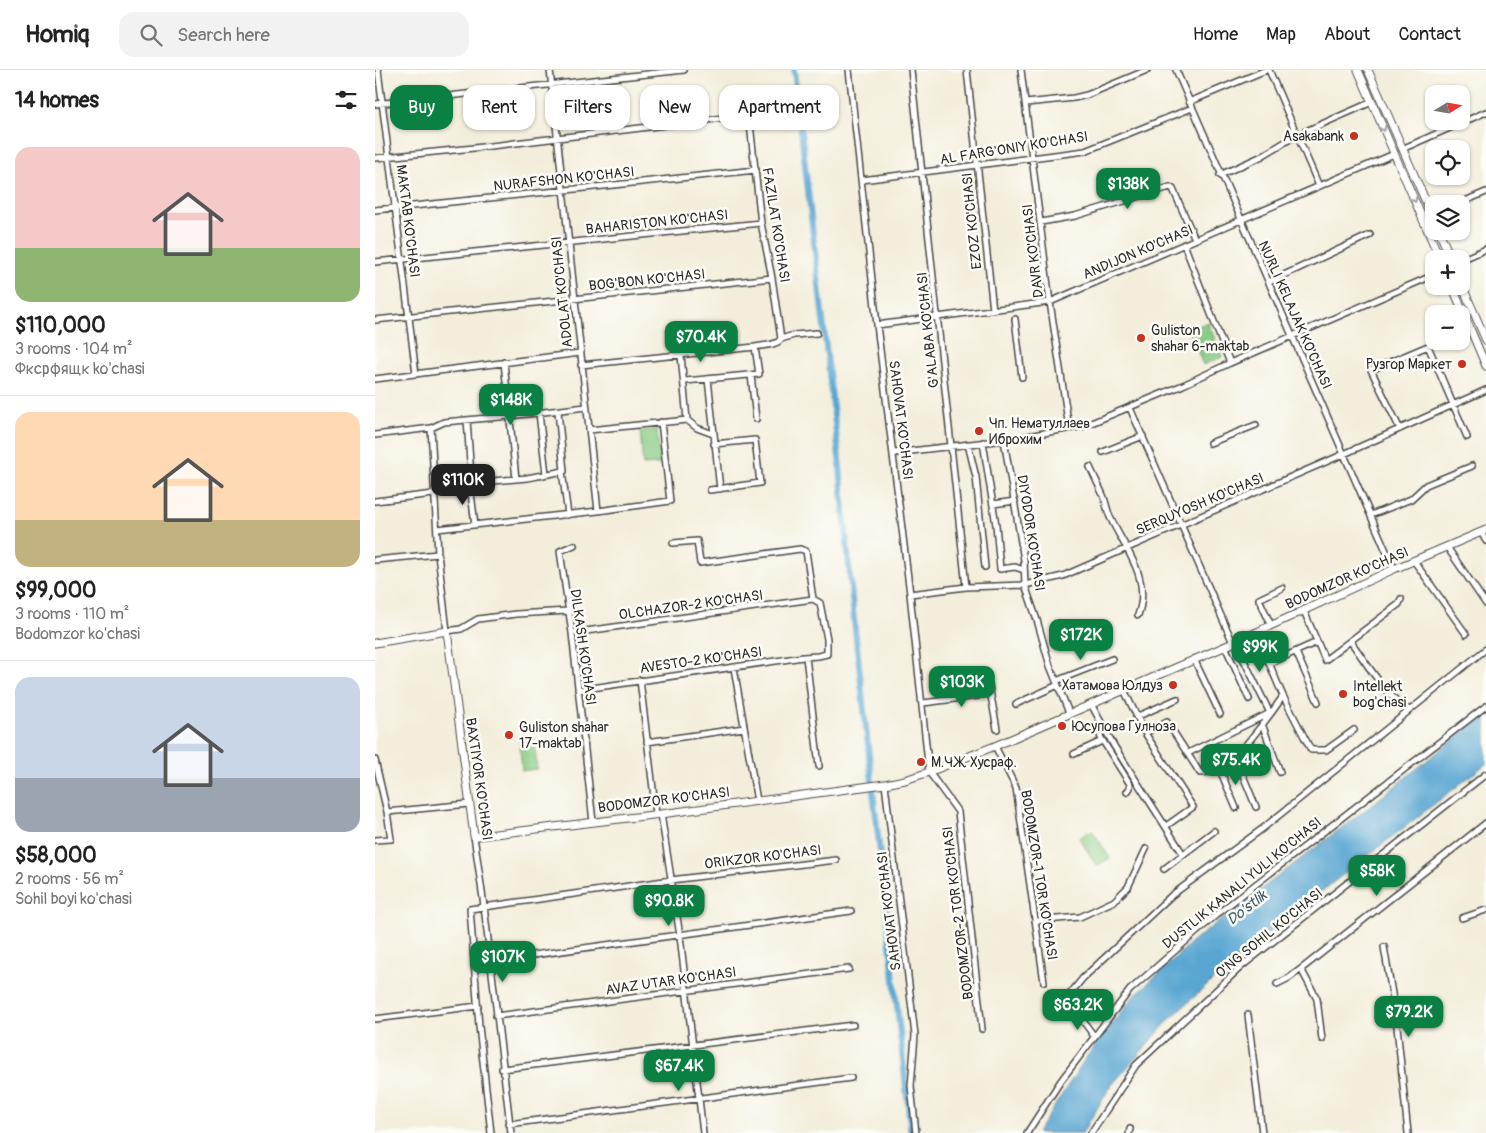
<!DOCTYPE html>
<meta charset="utf-8">
<style>
body{margin:0;font-family:Pangolin,sans-serif;background:#f2f2f2;color:#222;height:100vh;display:flex;flex-direction:column;font-size:19px;white-space:nowrap}
*{box-sizing:border-box;margin:0}
p{font-size:16px;color:#767676}
.icon{flex:none;width:28px;height:28px;fill:none;stroke:currentColor;stroke-width:2;stroke-linecap:round;stroke-linejoin:round}
.map{position:relative;flex:1;overflow:hidden}
.drawer{display:flex;flex-direction:column;background:#fff;width:375px}
.drawer>*{flex:none}
.banner{position:absolute;left:15px;top:15px;width:475px;height:45px;display:flex;gap:10px}
.needle{width:32px;rotate:79deg}
.fabs{position:absolute;left:1050px;top:15px;display:grid;gap:10px}
.fabs a{display:grid;place-items:center;width:45px;height:45px;border-radius:10px;background:#fff;box-shadow:0 1px 4px #0004;font-size:25px}
.price{position:absolute;translate:-50% -42px;padding:0 11px;border-radius:10px;background:#0b8043;color:#fff;font-size:16px;line-height:32px;filter:drop-shadow(0 1px 2px #0008)}
.price::after{content:'';position:absolute;left:50%;top:30px;width:15px;height:11px;margin-left:-8px;background:inherit;clip-path:polygon(0 0,100% 0,50% 100%)}
.price.active{background:#222;color:#fff}
ul{padding:0;list-style:none}
li{display:grid;align-content:center;gap:10px;height:265px;padding:0 15px}
li+li{border-top:1px solid #e0e0e0}
li span{display:grid;place-items:center;height:155px;border-radius:15px;color:#555}
li>.icon{margin-inline-start:auto}
span .icon{width:90px;height:90px;fill:#fffc;stroke-width:1}
li b{font-size:21px}
h2{display:flex;justify-content:space-between;align-items:center;height:60px;padding:0 15px;font-size:21px}
.tag{padding:0 18px;border-radius:15px;background:#fff;box-shadow:0 1px 4px #0004;font-size:18px;line-height:45px}
.tag.active{background:#0b8043;color:#fff}
header{display:flex;align-items:center;gap:30px;box-sizing:border-box;height:70px;padding:0 25px;background:#fff;border-bottom:1px solid #e0e0e0}
header strong{font-size:24px}
nav{display:flex;gap:28px;margin-inline-start:auto;font-size:18px}
.search{width:350px;height:45px;background:#f2f2f2;display:flex;align-items:center;gap:12px;box-sizing:border-box;padding:0 18px;border-radius:15px;color:#767676;font-size:19px}
main{display:flex;flex:1;min-height:0}
.map>svg:first-child{display:block}
</style>
<header>
<strong>Homiq</strong>
<div class="search"><svg class="icon" aria-label="search" viewBox="0 0 24 24"><circle cx="10" cy="10" r="6"/><path d="M15 15l6 6"/></svg>Search here</div>
<nav><a>Home</a><a>Map</a><a>About</a><a>Contact</a></nav>
</header>
<main>
<section class="drawer">
<h2>14 homes<svg class="icon" aria-label="filters" viewBox="0 0 24 24"><path d="M4 7h16M4 17h16"/><circle cx="9" cy="7" r="2"/><circle cx="15" cy="17" r="2"/></svg></h2>
<ul>
<li><span style="background:linear-gradient(#f6c9c9 65%,#8fb573 0)"><svg class="icon" aria-label="home" viewBox="0 0 24 24"><path d="M3 11l9-7 9 7M6 9v11h12V9"/></svg></span><div><b>$110,000</b><p>3 rooms · 104 m²</p><p>Фксрфящк ko'chasi</p></div></li>
<li><span style="background:linear-gradient(#ffd9b3 70%,#c2b280 0)"><svg class="icon" aria-label="home" viewBox="0 0 24 24"><path d="M3 11l9-7 9 7M6 9v11h12V9"/></svg></span><div><b>$99,000</b><p>3 rooms · 110 m²</p><p>Bodomzor ko'chasi</p></div></li>
<li><span style="background:linear-gradient(#c9d6e8 65%,#9aa5b1 0)"><svg class="icon" aria-label="home" viewBox="0 0 24 24"><path d="M3 11l9-7 9 7M6 9v11h12V9"/></svg></span><div><b>$58,000</b><p>2 rooms · 56 m²</p><p>Sohil boyi ko'chasi</p></div></li>
</ul>
</section>
<div class="map">
<svg width="1111" height="1063" viewBox="0 0 1111 1063">
<rect width="100%" height="100%" fill="#fdfcf7"/>
<filter id="ink" filterUnits="userSpaceOnUse"><feTurbulence type="fractalNoise" baseFrequency=".02" numOctaves="2"/><feDisplacementMap in="SourceGraphic" scale="10" xChannelSelector="R" yChannelSelector="G"/><feConvolveMatrix kernelMatrix="1 2 1 2 8 2 1 2 1" color-interpolation-filters="sRGB"/></filter>
<filter id="wash" filterUnits="userSpaceOnUse"><feTurbulence type="fractalNoise" baseFrequency=".0096" numOctaves="4" result="noise"/><feDisplacementMap in="SourceGraphic" scale="20" xChannelSelector="R" yChannelSelector="G"/><feGaussianBlur stdDeviation="1.12" result="paint"/><feColorMatrix in="noise" values="0 0 0 0 0 0 0 0 0 0 0 0 0 0 0 0 0 1.4 0 .05"/><feComposite in="paint" operator="in"/></filter>
<g filter="url(#wash)">
<rect width="100%" height="100%" fill="#f3eedb"/>
<!-- green -->
<path fill="#89cc85" stroke="#5a7c58" d="M833,252L847,287L828,295L814,260Z
M282,360L285,394L268,395L265,361Z
M159,668L162,699L147,701L144,669Z
M717,760L735,788L722,796L704,768Z"/>
<!-- water -->
<path fill="#59a6d2" stroke="#42687e" d="M1111,643V694L875,877L796,948L736,1016L707,1063H662L712,986L758,927L818,871L995,736Z"/>
<g fill="none" stroke-linecap="round" stroke-linejoin="round">
<!-- canal -->
<path stroke="#59a6d2" stroke-width="6" d="M419,0L465,397L479,550L536,1063"/>
</g>
</g>
<g filter="url(#ink)">
<g fill="none" stroke-linecap="round" stroke-linejoin="round">
<defs>
<path id="street" d="M3,0L41,304
M175,0L223,441
M474,0L502,255L535,524L554,702L583,742L607,959
M536,0L591,517
M592,0L618,240
M646,0L675,232L694,358
M801,0L1019,499
M894,0L944,116
M814,32L891,0
M651,33L699,28L712,25L772,0
M0,34L309,0
M1027,79L1111,42
M0,88L99,78L374,45L386,153L397,208L406,269
M845,105L885,87L922,65L997,32
M487,110L710,81L817,38
M1083,134L1111,122
M0,140L381,100
M666,152L700,146L795,117L798,119L820,169
M809,174L855,293
M1086,190L1111,179
M0,192L386,153
M894,212L995,165
M640,249L647,307
M0,250L397,208
M502,255L675,232L1019,84
M306,285L312,350L322,358L338,364
M129,292L141,409
M206,295L380,277C389,275 401,276 406,269L419,265L442,263
M376,305L381,349
M0,309L205,283
M333,309L345,419
M310,311L384,304L380,277
M755,338L858,573
M164,343L171,404
M92,350L96,406
M56,358L63,484L72,561L86,559L103,549L141,544L193,541
M1025,359L996,300L1053,276L1092,367
M214,360L312,350
M0,365L56,358L69,352L135,346L211,337
M629,370L649,490L650,515L662,550L675,596L694,643
M608,372L621,455L625,499L640,497L649,500
M835,373L881,355
M593,374L601,407L610,497
M728,382L768,366
M519,383L629,370L709,356L808,315L855,293L1059,205
M715,397C719,406 724,416 728,425C731,432 732,440 735,447C749,478 777,508 763,545
M187,401L193,445
M117,411L152,408L189,401L183,341
M95,415L100,455
M335,420L385,413L380,370L339,374
M0,431L59,424
M618,434L640,431
M996,445L1036,429L1051,415L1097,396
M62,459L223,441L295,431L286,352
M1106,462L1111,471
M298,473L322,471L325,493L425,479L431,481L438,529
M199,475L185,481L197,563L218,752
M1072,477L1111,534
M0,490L63,484
M1039,491L1091,564
M535,524L591,517L650,515L688,506L969,384L1111,320
M929,541L950,590L1024,534L1026,529
M896,555L884,529L907,518
M881,562L908,626L936,680H951L979,660
M197,563L438,529
M860,572L895,643
M976,572C991,592 1012,628 1034,640
M850,576L874,629
M921,582L943,632
M431,587L444,696
M819,589L845,644
M895,593L942,572
M359,598L382,731
M265,610L281,744
M681,611L737,589
M614,615L622,659
M203,620L428,587L443,586L452,584V569L445,533L438,529
M749,620L770,663L792,652L825,703C831,702 839,702 844,700C858,695 899,640 908,626
M548,633L603,626L614,615
M641,634L683,615
M716,634L739,676L808,784
M761,647L802,629
M887,654L905,702
M728,655L724,662L726,668L755,714V718L752,722
M770,663L818,737L791,756
M272,672L369,658
M620,676L641,718L669,912
M813,683L895,643
M699,684L727,671
M860,686L881,737
M0,690L12,742L16,769L0,770
M845,700L861,738
M510,714L540,965L536,1016L541,1063
M12,742L94,734
M286,744L305,866L328,1063
M99,766L109,836L136,1063
M789,799L839,761
M1087,848L1111,840
M660,851L705,847L739,831L753,817L771,779
M1009,877L1021,947L1033,1063
M115,891L476,841
M926,899L942,929L947,969
M902,914L914,908L930,896L1111,753
M873,945L887,1063
M121,946L474,899
M0,949L103,936
M719,966L703,944L694,925L708,908L797,825L887,759L1111,579
M127,999L478,955
M134,1054L476,1008
M116,1063L104,956L95,839L296,810L461,790
M652,1063L685,1012L755,920L841,845L1111,636
M716,1063L761,995L867,896L1111,704
M754,1063L755,1059"/>
<path id="secondary" d="M983,0L1065,189
M993,0L1059,150
M1064,161L1076,189
M1086,213L1111,270
M1077,216L1111,296
M0,573L72,561L99,766H104L286,744L510,714L530,710L554,702L620,676L858,573L1019,499L1111,460"/>
</defs>
<!-- street casing -->
<use href="#street" stroke="#494845" stroke-width="8"/>
<!-- secondary casing -->
<use href="#secondary" stroke="#494845" stroke-width="9"/>
<!-- street -->
<use href="#street" stroke="#fff" stroke-width="5"/>
<!-- secondary -->
<use href="#secondary" stroke="#fff" stroke-width="7"/>
</g>
<!-- one-way arrows -->
<defs><path id="oneway-chevron" d="M-2-3.5L2.5 0L-2 3.5" fill="none" stroke-width="1.6" stroke-linecap="round" stroke-linejoin="round" transform="scale(1.25)"/></defs>
<g stroke="#a0a0a0">
<use href="#oneway-chevron" transform="translate(1008 58) rotate(67)"/>
<use href="#oneway-chevron" transform="translate(1039 129) rotate(67)"/>
</g>
</g>
<!-- markers -->
<g fill="#c8321e" stroke="#fdfcf7" stroke-width="2">
<circle cx="979" cy="66" r="5"/>
<circle cx="766" cy="268" r="5"/>
<circle cx="1087" cy="294" r="5"/>
<circle cx="604" cy="361" r="5"/>
<circle cx="798" cy="615" r="5"/>
<circle cx="968" cy="624" r="5"/>
<circle cx="687" cy="656" r="5"/>
<circle cx="134" cy="665" r="5"/>
<circle cx="546" cy="692" r="5"/>
</g>
<g text-anchor="middle" dominant-baseline="central" stroke-width="5" stroke-linejoin="round" paint-order="stroke">
<!-- poi labels -->
<g font-size="14" fill="#2b2b2b" stroke="#fdfcf7" text-anchor="start">
<text x="969" y="66" text-anchor="end">Asakabank</text>
<text x="776" y="260">Guliston<tspan x="776" dy="16">shahar 6-maktab</tspan></text>
<text x="1077" y="294" text-anchor="end">Рузгор Маркет</text>
<text x="614" y="353">Чп. Нематуллаев<tspan x="614" dy="16">Иброхим</tspan></text>
<text x="788" y="615" text-anchor="end">Хатамова Юлдуз</text>
<text x="978" y="616">Intellekt<tspan x="978" dy="16">bog'chasi</tspan></text>
<text x="697" y="656">Юсупова Гулноза</text>
<text x="144" y="657">Guliston shahar<tspan x="144" dy="16">17-maktab</tspan></text>
<text x="556" y="692">М.Ч.Ж. Хусраф.</text>
</g>
<!-- street labels -->
<g font-size="14" fill="#2b2b2b" stroke="#fdfcf7">
<text transform="translate(639 78) rotate(-9)">AL FARG'ONIY KO'CHASI</text>
<text transform="translate(189 109) rotate(-6)">NURAFSHON KO'CHASI</text>
<text transform="translate(33 151) rotate(83)">MAKTAB KO'CHASI</text>
<text transform="translate(597 151) rotate(-96)">EZOZ KO'CHASI</text>
<text transform="translate(282 152) rotate(-6)">BAHARISTON KO'CHASI</text>
<text transform="translate(401 155) rotate(81)">FAZILAT KO'CHASI</text>
<text transform="translate(658 181) rotate(-97)">DAVR KO'CHASI</text>
<text transform="translate(763 182) rotate(-23)">ANDIJON KO'CHASI</text>
<text transform="translate(272 210) rotate(-6)">BOG'BON KO'CHASI</text>
<text transform="translate(187 222) rotate(-96)">ADOLAT KO'CHASI</text>
<text transform="translate(920 245) rotate(66)">NURLI KELAJAK KO'CHASI</text>
<text transform="translate(553 260) rotate(-96)">G'ALABA KO'CHASI</text>
<text transform="translate(526 350) rotate(83)">SAHOVAT KO'CHASI</text>
<text transform="translate(825 434) rotate(-23)">SERQUYOSH KO'CHASI</text>
<text transform="translate(656 463) rotate(81)">DIYODOR KO'CHASI</text>
<text transform="translate(972 508) rotate(-24)">BODOMZOR KO'CHASI</text>
<text transform="translate(316 535) rotate(-8)">OLCHAZOR-2 KO'CHASI</text>
<text transform="translate(208 577) rotate(82)">DILKASH KO'CHASI</text>
<text transform="translate(326 590) rotate(-8)">AVESTO-2 KO'CHASI</text>
<text transform="translate(104 709) rotate(82)">BAXTIYOR KO'CHASI</text>
<text transform="translate(289 730) rotate(-7)">BODOMZOR KO'CHASI</text>
<text transform="translate(388 787) rotate(-7)">ORIKZOR KO'CHASI</text>
<text transform="translate(664 805) rotate(81)">BODOMZOR-1 TOR KO'CHASI</text>
<text transform="translate(867 813) rotate(-39)">DUSTLIK KANALI YULI KO'CHASI</text>
<text transform="translate(514 841) rotate(-97)">SAHOVAT KO'CHASI</text>
<text transform="translate(583 843) rotate(-97)">BODOMZOR-2 TOR KO'CHASI</text>
<text transform="translate(894 863) rotate(-39)">O'NG SOHIL KO'CHASI</text>
<text transform="translate(296 911) rotate(-8)">AVAZ UTAR KO'CHASI</text>
</g>
<!-- water labels -->
<g font-size="15" font-style="italic" fill="#3d5c6e" stroke="#fdfcf7">
<text transform="translate(872 838) rotate(-38)">Do'stlik</text>
</g>
</g>
</svg>
<div class="fabs">
<a><svg class="needle" viewBox="-14 -14 28 28"><path d="M0-13l5 13h-10z" fill="#e53935"/><path d="M0 13l5-13h-10z" fill="#767676"/></svg></a>
<a><svg class="icon" aria-label="locate" viewBox="0 0 24 24"><circle cx="12" cy="12" r="6"/><path d="M12 2v4M12 18v4M2 12h4M18 12h4"/></svg></a>
<a><svg class="icon" aria-label="layers" viewBox="0 0 24 24"><path d="M12 4l9 5-9 5-9-5zM3 14l9 5 9-5"/></svg></a>
<a>+</a>
<a>−</a>
</div>
<b class="price" style="left:753px;top:140px">$138K</b>
<b class="price" style="left:326px;top:293px">$70.4K</b>
<b class="price" style="left:136px;top:356px">$148K</b>
<b class="price active" style="left:88px;top:436px">$110K</b>
<b class="price" style="left:706px;top:591px">$172K</b>
<b class="price" style="left:885px;top:603px">$99K</b>
<b class="price" style="left:587px;top:638px">$103K</b>
<b class="price" style="left:861px;top:716px">$75.4K</b>
<b class="price" style="left:1002px;top:827px">$58K</b>
<b class="price" style="left:294px;top:857px">$90.8K</b>
<b class="price" style="left:128px;top:913px">$107K</b>
<b class="price" style="left:703px;top:961px">$63.2K</b>
<b class="price" style="left:1034px;top:968px">$79.2K</b>
<b class="price" style="left:304px;top:1022px">$67.4K</b>
<div class="banner">
<a class="tag active">Buy</a>
<a class="tag">Rent</a>
<a class="tag">Filters</a>
<a class="tag">New</a>
<a class="tag">Apartment</a>
</div>
</div>
</main>
